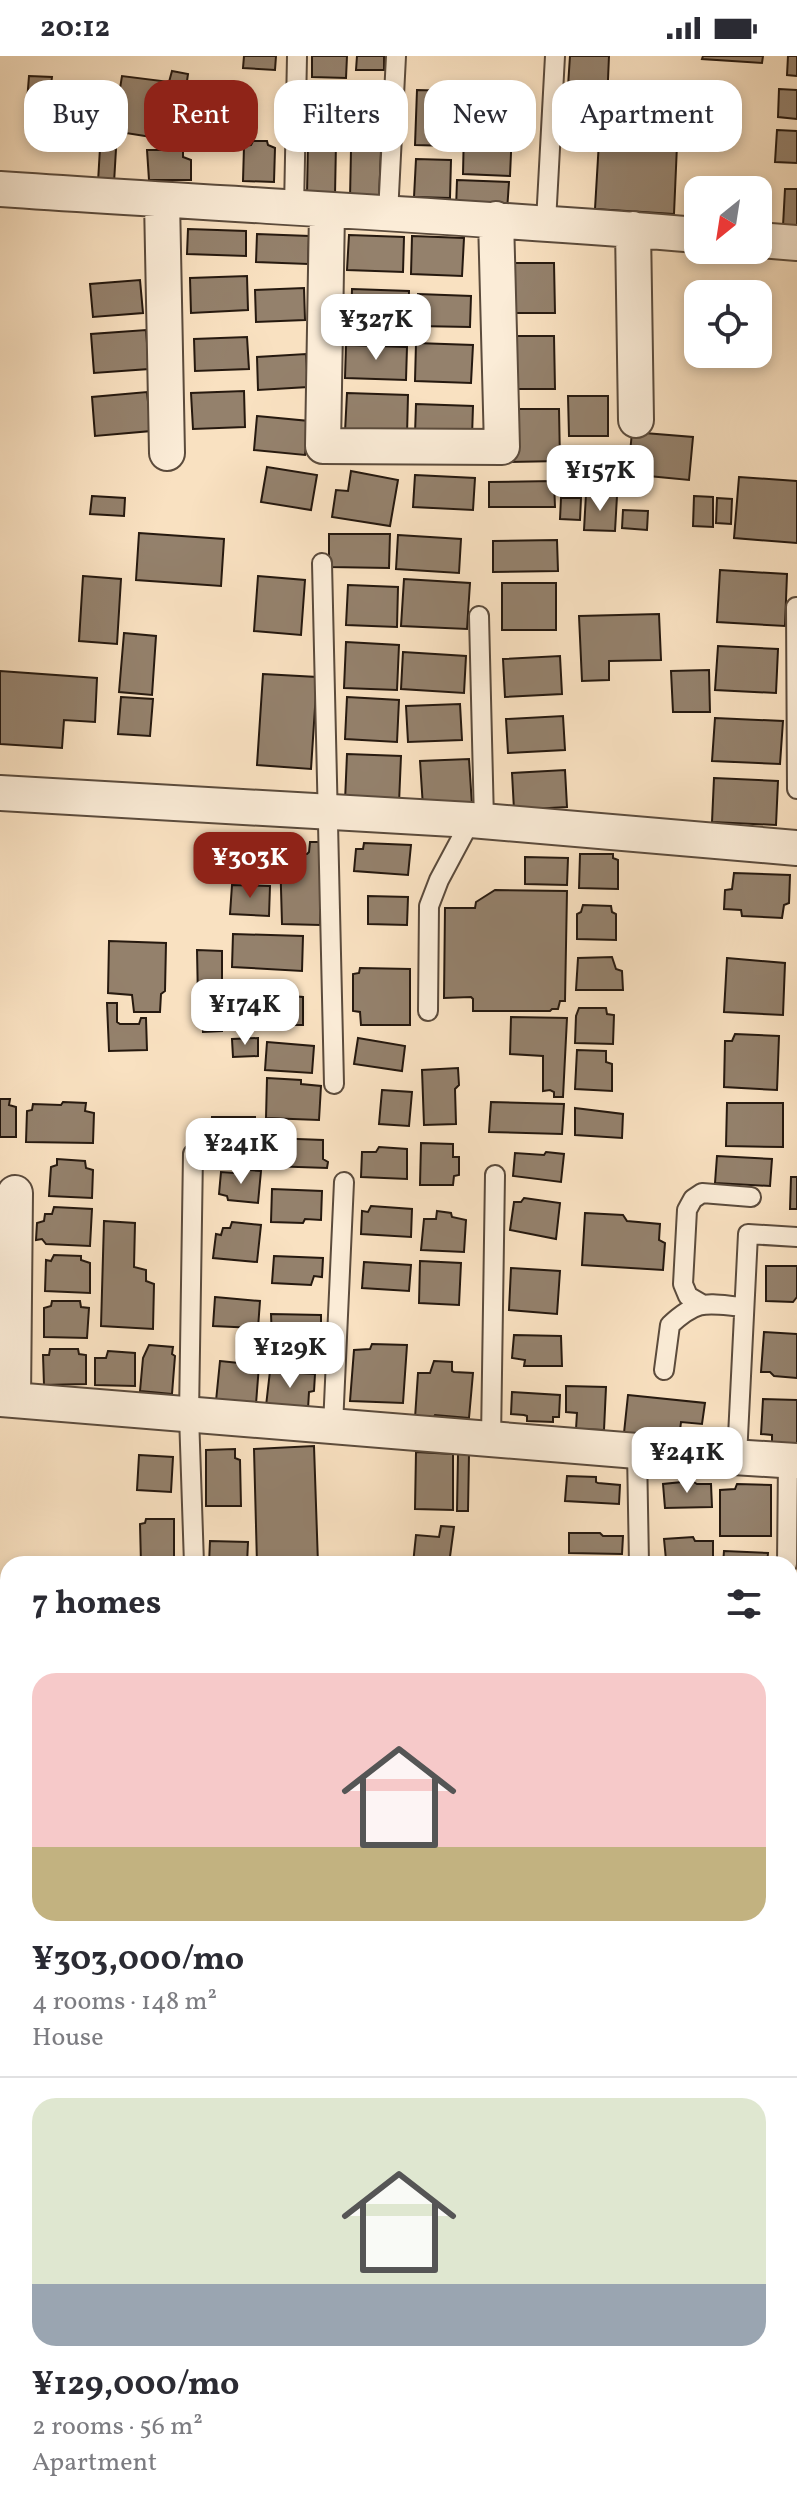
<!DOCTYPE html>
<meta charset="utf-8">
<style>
body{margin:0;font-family:Vollkorn,serif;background:#f2f2f3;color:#2b2b33;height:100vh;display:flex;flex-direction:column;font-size:30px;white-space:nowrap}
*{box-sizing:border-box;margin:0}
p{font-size:26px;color:#7c7c81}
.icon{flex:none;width:44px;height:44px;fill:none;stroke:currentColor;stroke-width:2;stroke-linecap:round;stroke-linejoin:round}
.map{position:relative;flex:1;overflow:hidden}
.side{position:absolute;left:0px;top:1500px;width:798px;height:962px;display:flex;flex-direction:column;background:#fff;border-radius:24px 24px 0 0;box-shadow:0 4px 12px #0003}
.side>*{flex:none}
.hud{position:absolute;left:24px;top:24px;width:750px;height:72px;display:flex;gap:16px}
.needle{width:52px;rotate:210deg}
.fabs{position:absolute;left:684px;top:120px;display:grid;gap:16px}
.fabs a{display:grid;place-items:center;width:88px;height:88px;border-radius:16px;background:#fff;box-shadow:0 4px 12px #0003;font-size:40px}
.price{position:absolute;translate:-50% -68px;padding:0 18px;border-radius:16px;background:#fff;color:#222;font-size:26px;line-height:52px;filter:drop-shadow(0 2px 4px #0008)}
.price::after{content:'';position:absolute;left:50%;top:48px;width:24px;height:18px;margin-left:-12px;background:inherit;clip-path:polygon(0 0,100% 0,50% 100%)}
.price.on{background:#8f2418;color:#fff}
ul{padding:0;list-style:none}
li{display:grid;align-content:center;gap:16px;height:424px;padding:0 32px}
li+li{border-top:2px solid #e1e1e2}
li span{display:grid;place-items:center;height:248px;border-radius:24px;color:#555}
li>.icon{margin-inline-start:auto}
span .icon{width:144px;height:144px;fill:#fffc;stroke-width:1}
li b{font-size:34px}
h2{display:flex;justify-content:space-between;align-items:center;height:96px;padding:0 32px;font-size:34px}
.chip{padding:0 28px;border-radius:24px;background:#fff;box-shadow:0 4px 12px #0003;font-size:28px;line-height:72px}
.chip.on{background:#8f2418;color:#fff}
.status{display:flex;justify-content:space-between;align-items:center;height:56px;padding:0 40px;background:#fff;direction:ltr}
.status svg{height:22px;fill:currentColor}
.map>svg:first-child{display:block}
</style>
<div class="status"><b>20:12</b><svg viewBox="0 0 49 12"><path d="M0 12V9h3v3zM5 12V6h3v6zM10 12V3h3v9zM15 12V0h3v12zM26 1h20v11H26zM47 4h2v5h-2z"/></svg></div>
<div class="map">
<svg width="797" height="2461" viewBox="0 0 797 2461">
<rect width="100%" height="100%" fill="#f9e1c1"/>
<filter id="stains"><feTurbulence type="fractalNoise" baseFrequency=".0025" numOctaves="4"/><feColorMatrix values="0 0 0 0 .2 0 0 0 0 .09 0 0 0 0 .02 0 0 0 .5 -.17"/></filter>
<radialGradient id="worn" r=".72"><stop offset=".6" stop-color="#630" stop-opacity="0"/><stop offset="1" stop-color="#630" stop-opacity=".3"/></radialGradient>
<!-- building -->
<path fill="#94816c" stroke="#26190f" stroke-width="2" d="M244,0H276L275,14L243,12Z
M312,0H347L346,22L312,21Z
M357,0H384V14H356Z
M570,0H609L607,47L567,45Z
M703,0H763L762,7L702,3Z
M788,0H797V20L787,19Z
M172,15L188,18L187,25L192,28L187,64L179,65L177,85L113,75L122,20L169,26Z
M29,20L52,21L51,29L54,31L92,33L90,74L25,71Z
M349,29L380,30L379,83H347Z
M779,33L797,34V63L778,61Z
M417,34L453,35L451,90L415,89Z
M308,37L339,38L338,78L307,77Z
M464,72L512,74L510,120L463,118Z
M777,74L797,75V107L775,106Z
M253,85H267L268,89L275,92L274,126L243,125L244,90L251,89Z
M308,85L336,86L335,140L307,139Z
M599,85L677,89L674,158L595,153Z
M100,92L116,93L114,127L98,126Z
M147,94H183V101L191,104V124H149Z
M351,94L381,95L379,143L350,142Z
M416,103L451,104L450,142L414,141Z
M457,124L509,126L507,155L456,153Z
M785,133H797V171L783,170Z
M188,173L246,175V200L187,198Z
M257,178L309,180L308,208L256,206Z
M349,179L404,181L403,216L347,214Z
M412,180L464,182L462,220L411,218Z
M508,207H554L555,257H509Z
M247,220L248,254L191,257L190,222Z
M140,224L143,257L93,261L90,228Z
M304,232L305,264L256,266L255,234Z
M352,233L409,235L408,269L351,267Z
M418,238L471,240L470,271L417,270Z
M146,274L149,313L94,317L91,278Z
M514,280H554L555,333H514Z
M247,281L249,313L195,315L194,283Z
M416,287L473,289L471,327L415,325Z
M346,289L407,291L406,324L345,322Z
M306,298L308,331L258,334L257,301Z
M244,335L245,371L193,373L191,337Z
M147,336L151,375L95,380L92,341Z
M347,337L408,339L407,379L345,376Z
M568,340H608V380H569Z
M416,348L473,350L472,381L415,378Z
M510,353H559L560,405L510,406Z
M257,360L309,365L305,399L254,394Z
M632,376L693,381L689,424L628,418Z
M267,411L317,419L311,454L261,446Z
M351,415L398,424L390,470L332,461L336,434L348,435Z
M415,419L475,422L473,454L413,451Z
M739,421L797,425V487L734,482Z
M554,425L555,451H489V426Z
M586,438L617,440L615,475L584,474Z
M92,440L125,442L124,460L90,458Z
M694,440L713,441V471L693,470Z
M561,442H581L580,464L560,463Z
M717,442L732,443L731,468L716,467Z
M623,454L648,455L647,474L622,472Z
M139,477L224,483L221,530L136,524Z
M329,478H390L389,512L329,511Z
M398,479L461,483L459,517L396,513Z
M557,484L558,515L493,516V485Z
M720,514L787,518L785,570L717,566Z
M83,520L121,523L117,588L79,585Z
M258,520L305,524L301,579L254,575Z
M404,523L470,527L467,573L401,570Z
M502,527H556V574H502Z
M348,529L398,531L397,571L346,569Z
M659,558L661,604L609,605V624L582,625L579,560Z
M124,577L156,580L152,639L119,636Z
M346,586L399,589L397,634L344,632Z
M718,590L778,593L776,637L715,634Z
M403,596L466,600L464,637L401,633Z
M560,600L562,638L505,641L503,603Z
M709,614L710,656H673L671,615Z
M0,615L97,622L95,666L64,664L62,692L0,688Z
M263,618L317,621L311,713L257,709Z
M121,641L153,643L150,680L118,678Z
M347,641L399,644L397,686L345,683Z
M460,648L462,684L408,686L406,650Z
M563,660L565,694L508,697L506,663Z
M715,662L783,665L780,708L712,705Z
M347,698L401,700L399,747L345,745Z
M469,703L472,749L423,751L420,705Z
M565,714L567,751L514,754L512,717Z
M714,722L778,725L776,769L712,766Z
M310,786H320V869L282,868L280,797L307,798L309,796Z
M364,787L411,789L408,819L354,815L356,793H363Z
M580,798H613V802L618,804V833L579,832Z
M525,801L568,802L567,829L525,828Z
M734,817L790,819L789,847L784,849L782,862L742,860L741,854L724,853L725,834L732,833Z
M232,829L270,830L269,860L230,858Z
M495,834L567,835L565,945H560L558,953H552L550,955H473V943L471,941L444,942L445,852H475L476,846Z
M368,840L408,841L407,869L368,868Z
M583,849L611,850L612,856L616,858V884L577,883V858L581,856Z
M233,878L303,880L302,915L232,911Z
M109,885L166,887L165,935L161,938L160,956H134L132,939L108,937Z
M197,894L222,895V975L203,976V958H209L211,946L198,944Z
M612,901L616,913L622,915L623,934H576L578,902Z
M727,902L785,907L783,959L724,956Z
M360,912L410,913V969H361L360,956L353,955V918L359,917Z
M236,932L289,933L291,940L303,941V969H236Z
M107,947H117V966L120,968H139L141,962H146L147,994L109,995Z
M579,952H606L607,958L614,959L613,988L575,987L576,960Z
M511,961L567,962L563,1041H554V1036L550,1034L543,1035V1000L510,998Z
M735,978L779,980L777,1034L724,1031L725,985H732Z
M258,982V1000L233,1001L232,983Z
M358,982L405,990L402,1015L354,1008Z
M267,986L314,990L312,1017L265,1014Z
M577,994L606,995V1006L612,1008V1035L575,1033Z
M458,1012L459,1029L455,1033L456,1068L424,1069L422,1014Z
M267,1022L301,1024V1028L321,1030L319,1064L266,1062Z
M382,1034L412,1036L409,1070L379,1068Z
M0,1043H10L9,1049L16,1051V1081H0Z
M63,1046L86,1047L85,1055L94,1057L93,1087L26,1086L27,1055L32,1054L33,1048L61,1049Z
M491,1046L564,1048L562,1078L489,1076Z
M727,1047H783V1091L726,1090Z
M575,1052L623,1058L622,1082L575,1079Z
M212,1061H255L254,1090H224L223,1084L211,1082Z
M271,1082L323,1084V1103L328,1106L327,1112L270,1110Z
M421,1087L453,1088V1101H459V1119L454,1120L453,1129H420Z
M379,1091L407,1093V1123L361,1121L362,1096H376Z
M546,1096L564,1098L561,1126L513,1120L515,1097L544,1099Z
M717,1100L772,1103L770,1130L715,1127Z
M57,1103L85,1105L86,1112L93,1114L92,1142L49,1140L51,1111L57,1109Z
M236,1113L261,1115L258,1147L228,1144L227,1140L219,1138L221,1116L234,1117Z
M791,1121H797V1153H790Z
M272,1133L322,1135L321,1164L305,1163L303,1167L271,1166Z
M524,1142L560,1147L556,1183L510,1174L514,1146H521Z
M371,1150L412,1153L411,1181L361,1178L362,1155L368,1156Z
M54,1151L92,1153L90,1190L46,1188L42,1183L36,1184L37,1167L44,1165L45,1158H52Z
M437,1155L451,1157L452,1161L466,1164L464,1196L421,1194L424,1163H436Z
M585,1157L623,1159L627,1165L660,1168L659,1184L665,1187L663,1214L582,1209Z
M104,1165L135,1167L134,1211L146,1214V1225L154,1228L153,1273L101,1270Z
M232,1166L261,1169L257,1206L213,1202L216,1178L221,1179L223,1172H230Z
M54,1199L81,1200V1204L90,1207V1237L45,1235L46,1204L51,1205Z
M274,1200L323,1202L322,1221L314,1220L311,1229L272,1227Z
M420,1205L461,1207L459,1249L419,1247Z
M364,1206L411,1209L409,1235L362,1232Z
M766,1210H797V1241L793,1246L766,1245Z
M511,1212L560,1215L557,1258L509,1254Z
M215,1241L260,1245L258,1272L213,1270Z
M52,1245H80L81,1251L89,1252L87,1282L44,1281V1252L51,1250Z
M271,1258L321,1259V1281H313L310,1286L272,1285Z
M764,1276L797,1278V1322L774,1320L770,1316H761Z
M514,1279L561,1280L562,1310H524L525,1304L512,1302Z
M372,1288L407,1289L403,1347L350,1345L354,1294L370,1293Z
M149,1289L173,1291L172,1298L175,1300L172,1338L140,1335L143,1302Z
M50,1293H78L79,1298L86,1299V1328L44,1329L43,1299H49Z
M108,1295L135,1297V1330L95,1329V1302H106Z
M220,1305L259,1309L256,1348L216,1345Z
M434,1305L452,1306V1315L454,1316L473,1317L469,1362L435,1359L432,1364L415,1362L418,1317H430Z
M270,1315L315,1318L314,1335L309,1336L308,1353L266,1350Z
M566,1330L606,1331L604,1374L576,1373L577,1357L566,1356Z
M512,1336L560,1339L559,1361H553V1366L527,1365V1360L524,1359L511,1358Z
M628,1339L705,1347L702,1368L681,1366L679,1383L624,1377Z
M763,1343L797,1344V1389L772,1388V1379L761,1378Z
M314,1390L318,1508H257L254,1393Z
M235,1393V1402L240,1404L241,1450H206V1394Z
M416,1396L453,1398V1454L415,1453Z
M458,1398H469L468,1455H457Z
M139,1399L173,1401L171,1436L137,1434Z
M567,1420L596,1421V1426L598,1427L620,1429L619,1448L565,1445Z
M692,1425L697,1428H711L712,1451L665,1452L663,1428Z
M737,1428L771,1429V1480H720V1434L735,1433Z
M146,1463H174V1508H141L140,1468L145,1467Z
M441,1470L454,1471L449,1508H413L416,1479L439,1481Z
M569,1477H600L603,1480H623L622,1498L569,1497Z
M693,1481L695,1485H713V1502L666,1504L664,1483Z
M210,1485L248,1486L247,1508H209Z
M724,1495L768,1497L767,1508H723Z
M0,1581H8V1643H0Z
M0,2051L8,2052V2119L0,2118Z
M797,2060V2150H790L793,2063Z
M0,2380L8,2381V2445L0,2444Z
M21,2454H62L61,2461H20Z
M342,2454H376L377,2461H343Z
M452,2454H536L537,2461H453Z
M785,2454L786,2457L781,2461H734L730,2455Z"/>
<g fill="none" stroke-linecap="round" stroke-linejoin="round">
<defs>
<path id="lane" d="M294,153L297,0
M388,158L396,0
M546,166L555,0
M322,507L334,1028
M796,551L797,733
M479,560L484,765
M428,955L429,850L439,824L471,764
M193,1098L189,1359L194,1508
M700,1247L688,1240L683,1228L687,1154L693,1143L702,1137L751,1141
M664,1314L670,1269C699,1242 707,1248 744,1251
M333,1370L344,1126
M491,1383L495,1119
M637,1395L639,1508
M737,1401L748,1178L797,1181
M787,1508L788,1404"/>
<path id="street" d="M0,133C233,149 466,160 698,179
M162,144L167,397
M327,155L323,390L502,391L496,163
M633,173L636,364
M758,184L797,187
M0,737L471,764L797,792
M0,1343L637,1395L797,1405
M13,1344L15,1137
M0,1730H5L0,1893
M0,1951L8,1952
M790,2013L797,2014
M0,2140H8
M790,2168L797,2169
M141,2454L142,2461"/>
</defs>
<!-- lane casing -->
<use href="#lane" stroke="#5b4b3c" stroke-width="22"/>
<!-- street casing -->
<use href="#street" stroke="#5b4b3c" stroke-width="38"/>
<!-- lane -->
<use href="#lane" stroke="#fbecd7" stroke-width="18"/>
<!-- street -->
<use href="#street" stroke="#fbecd7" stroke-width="34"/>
</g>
<rect width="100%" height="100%" filter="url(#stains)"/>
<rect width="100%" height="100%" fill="url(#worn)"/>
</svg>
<div class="fabs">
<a><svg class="needle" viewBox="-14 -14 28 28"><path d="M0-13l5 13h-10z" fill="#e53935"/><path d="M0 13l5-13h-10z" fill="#7c7c81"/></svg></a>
<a><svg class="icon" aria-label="locate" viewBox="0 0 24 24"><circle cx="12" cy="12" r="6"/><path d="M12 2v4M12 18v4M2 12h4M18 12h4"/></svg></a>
</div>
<b class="price" style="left:376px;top:306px">¥327K</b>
<b class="price" style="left:600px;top:457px">¥157K</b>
<b class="price on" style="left:250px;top:844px">¥303K</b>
<b class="price" style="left:245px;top:991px">¥174K</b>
<b class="price" style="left:241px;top:1130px">¥241K</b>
<b class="price" style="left:290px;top:1334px">¥129K</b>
<b class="price" style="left:687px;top:1439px">¥241K</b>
<div class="hud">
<a class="chip">Buy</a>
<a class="chip on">Rent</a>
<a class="chip">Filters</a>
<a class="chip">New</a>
<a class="chip">Apartment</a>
</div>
<section class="side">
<h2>7 homes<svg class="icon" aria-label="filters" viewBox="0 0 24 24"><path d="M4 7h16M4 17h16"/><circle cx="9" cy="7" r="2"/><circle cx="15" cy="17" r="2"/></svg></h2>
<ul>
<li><span style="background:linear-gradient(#f6c9c9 70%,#c2b280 0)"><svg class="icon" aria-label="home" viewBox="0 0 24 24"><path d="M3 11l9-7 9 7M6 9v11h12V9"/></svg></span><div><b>¥303,000/mo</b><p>4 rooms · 148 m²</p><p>House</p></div></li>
<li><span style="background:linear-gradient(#dfe7d0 75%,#9aa5b1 0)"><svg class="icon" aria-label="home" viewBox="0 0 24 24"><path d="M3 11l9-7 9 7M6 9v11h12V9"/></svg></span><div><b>¥129,000/mo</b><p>2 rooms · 56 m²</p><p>Apartment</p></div></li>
</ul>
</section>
</div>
